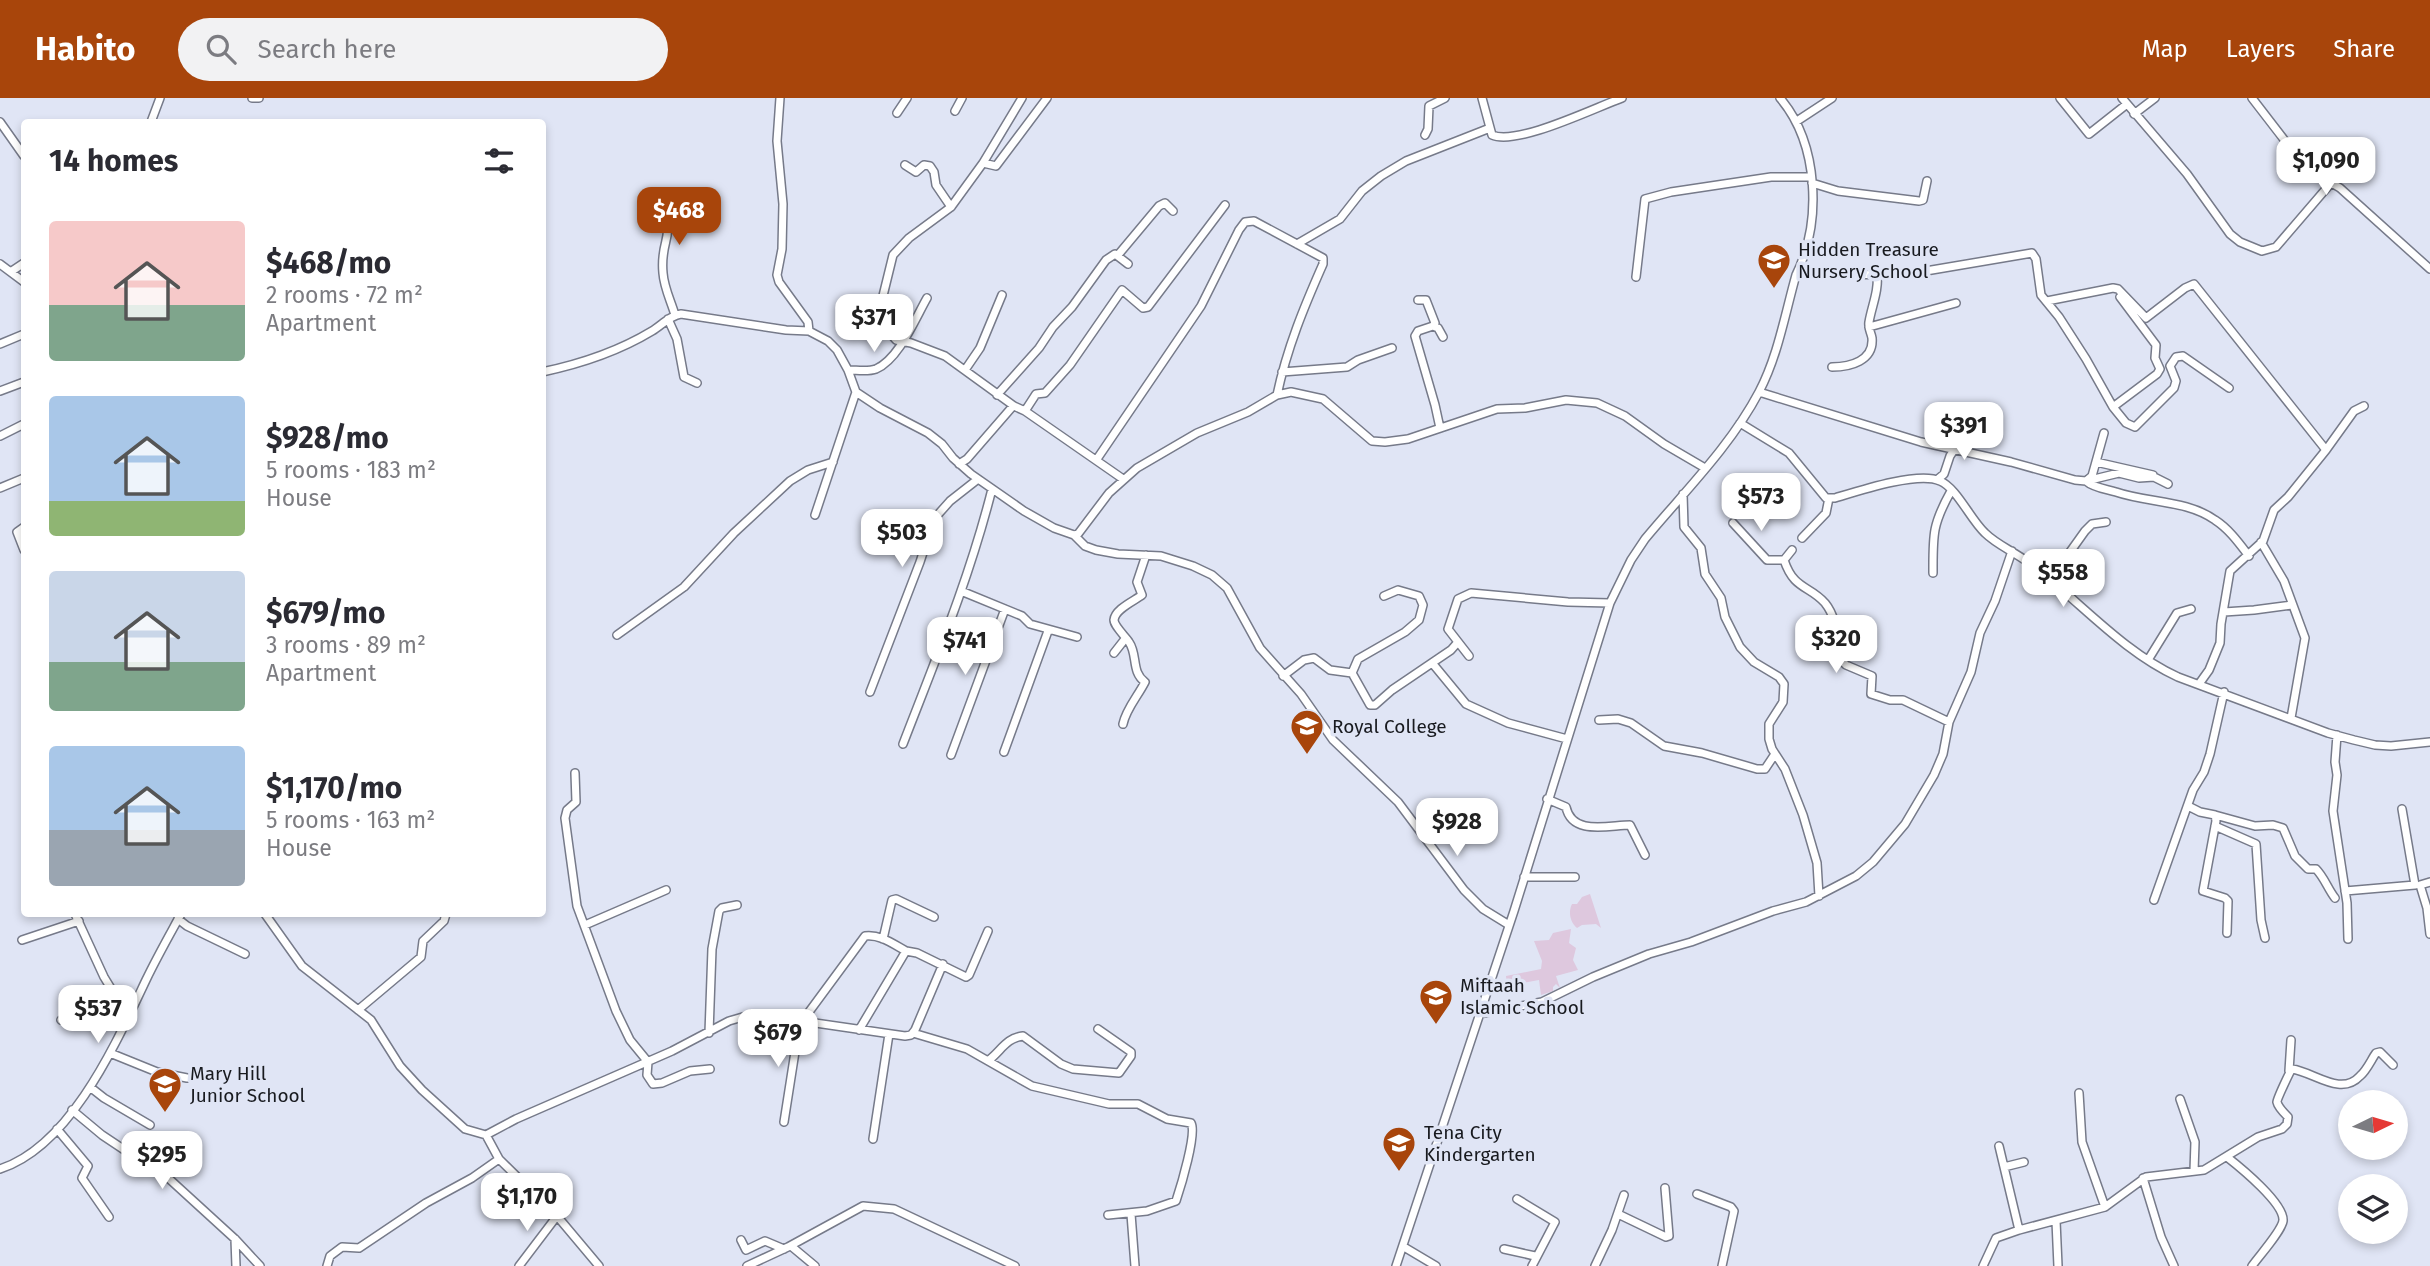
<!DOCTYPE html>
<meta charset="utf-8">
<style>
body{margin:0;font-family:"Fira Sans",sans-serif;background:#f2f2f3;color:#2b2b33;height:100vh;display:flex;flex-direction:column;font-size:26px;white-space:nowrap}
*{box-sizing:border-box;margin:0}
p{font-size:23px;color:#7c7c81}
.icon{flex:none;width:38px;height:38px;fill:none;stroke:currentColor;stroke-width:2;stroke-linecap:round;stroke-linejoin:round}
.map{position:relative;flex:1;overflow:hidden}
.panel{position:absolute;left:21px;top:21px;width:525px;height:798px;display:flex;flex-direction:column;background:#fff;border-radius:7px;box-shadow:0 4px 10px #0003}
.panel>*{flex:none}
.needle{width:46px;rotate:85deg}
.tools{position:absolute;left:2338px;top:992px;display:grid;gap:14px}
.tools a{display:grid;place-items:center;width:70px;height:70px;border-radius:50%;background:#fff;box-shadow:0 4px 10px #0003;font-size:35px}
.price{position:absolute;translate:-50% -60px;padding:0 16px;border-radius:14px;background:#fff;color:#222;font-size:23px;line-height:46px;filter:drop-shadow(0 2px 4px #0008)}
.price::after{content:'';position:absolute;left:50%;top:42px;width:21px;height:16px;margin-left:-10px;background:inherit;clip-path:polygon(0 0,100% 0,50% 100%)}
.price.current{background:#a8450b;color:#fff}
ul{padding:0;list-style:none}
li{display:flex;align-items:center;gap:21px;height:175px;padding:0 28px}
li span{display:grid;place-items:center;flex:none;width:196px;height:140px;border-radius:7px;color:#555}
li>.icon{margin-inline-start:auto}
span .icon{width:84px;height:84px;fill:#fffc;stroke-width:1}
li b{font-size:30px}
h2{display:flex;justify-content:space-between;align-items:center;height:84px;padding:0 28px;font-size:30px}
header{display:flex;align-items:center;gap:42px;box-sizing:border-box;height:98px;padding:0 35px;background:#a8450b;color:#fff}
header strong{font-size:33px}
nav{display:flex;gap:38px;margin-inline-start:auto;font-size:24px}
.search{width:490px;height:63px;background:#f2f2f3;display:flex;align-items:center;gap:18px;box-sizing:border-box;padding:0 24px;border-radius:38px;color:#7c7c81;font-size:26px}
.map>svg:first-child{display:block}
</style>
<header>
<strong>Habito</strong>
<div class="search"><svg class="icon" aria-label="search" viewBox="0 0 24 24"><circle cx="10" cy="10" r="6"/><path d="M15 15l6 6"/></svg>Search here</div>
<nav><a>Map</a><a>Layers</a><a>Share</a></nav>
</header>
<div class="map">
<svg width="2430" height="1168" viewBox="0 0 2430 1168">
<rect width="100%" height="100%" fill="#e0e5f5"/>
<!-- green -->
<path fill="#dec8de" d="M1590,796L1601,830L1596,826L1582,827L1577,830C1570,824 1568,814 1572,806H1577L1582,799Z
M1571,831L1569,845L1576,850L1573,862L1578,872L1556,878L1560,890L1556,886L1553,889V893L1541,897L1539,882L1507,888L1506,878L1541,871L1542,863L1534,843L1549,842L1553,835Z"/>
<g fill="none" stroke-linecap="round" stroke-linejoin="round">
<defs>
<path id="minor" d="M252,0H259
M780,0L777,43L783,106L782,151L777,177L779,184L808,224L809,233
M1047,0L996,68L983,65L951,109L909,140L893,157L880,210L881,225L896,242L911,245L945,258L1014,308L1025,313L1123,381
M1482,0L1492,37C1517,48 1594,10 1622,0
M2060,0L2089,36L2127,6
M2122,0L2187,76L2230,136L2240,144L2262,153L2276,149L2331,85
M2252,0L2306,70L2340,90L2430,171
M955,13L962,0
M897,15L907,0
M2134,16L2155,0
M1797,23L1832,0
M0,24L24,58
M151,24L160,0
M1425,37L1428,31L1429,8L1445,0
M983,65L1022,0
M905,67L916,74L924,67L930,68L934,74L936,87L951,109
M1812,85L1838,93L1919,103L1923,102L1927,83
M650,99C683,137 659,135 663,175C664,190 671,203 675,217
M1297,146L1340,121L1362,93L1381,78L1406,63L1490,30
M1118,157L1159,108L1165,105L1173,113
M0,166L24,184
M12,173L24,165
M1796,177L1908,176L2032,155L2036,161L2041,197L2059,219L2086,261L2113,309L2126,325L2135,329L2174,290L2176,283L2170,268L2176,259L2183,258L2229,290
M1636,179L1645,101L1671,94L1771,79H1811
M1418,202H1426L1435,225L1433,228
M2047,203L2113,190L2118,191L2146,220L2185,190L2194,186L2326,352
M668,221L677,241L684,279L697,285
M1869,229L1956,205
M0,246L24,236
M1832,269C1850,269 1874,263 1872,240C1871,234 1868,231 1869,224C1872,207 1879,193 1877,175
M848,272C857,272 868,274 876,271C899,261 915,221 927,200
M965,272L980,250L1002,197
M542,274C580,266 619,253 652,233C662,227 669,218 681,216L786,232L809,233L828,243L837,252L848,272L856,294L880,310L928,335L942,346L953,360L971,376L1024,413L1054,430L1074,437L1085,448L1096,452L1118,456L1161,458L1193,468L1212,477L1227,490L1260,550L1301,596L1333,642L1398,704L1464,792L1483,811L1509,827
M1282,274L1347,269L1358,262L1392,250
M0,293L24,284
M1759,294L1921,344L2011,364L2075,382L2086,383L2092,378L2104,335
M997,297L1039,250L1053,229L1072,209L1106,162L1115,156L1128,166
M2113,309L2157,276L2160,271L2155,260L2156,247L2120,199
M1025,313L1036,296L1045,295L1070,267L1122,192L1143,210L1148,209L1225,107
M1740,325L1789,355L1826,400H1835C1858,393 1918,373 1940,383C1957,390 1970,421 1985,435C1997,447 2015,454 2029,465C2079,502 2120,552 2178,579L2328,635L2354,642L2375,647L2391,648L2430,644
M1440,330L1435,307L1415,238L1418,233L1433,228L1438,230L1443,239
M0,338L24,326
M1097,361L1201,208L1239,132L1245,124L1254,123L1323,160V166C1304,209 1287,250 1277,297
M2096,364L2153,377
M959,366L967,361L1013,308
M1938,381L1944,376L1950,358L1969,329
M2168,386L2154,379L2139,380L2119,375L2086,383C2094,390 2106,391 2116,394C2148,405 2187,402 2215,422C2229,431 2239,445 2249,458
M0,390L24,380
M1683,396L1684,429L1701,450L1705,476L1721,500L1725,519L1740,549L1754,564L1779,579L1784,586L1783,604L1769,626V641L1772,651L1785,671L1803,717L1817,765L1819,798
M815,417L856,294
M1733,425L1767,462H1784L1792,452
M24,429L17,434L24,452
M1074,437L1078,436L1109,395L1137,370L1197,335L1248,314L1277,297L1291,294L1323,301L1372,343L1385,344L1408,341L1497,311L1525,310L1566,302L1597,305L1625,318L1664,346L1705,370
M1802,440L1826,415L1829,400
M2261,444L2284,483L2305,540L2291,620
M1784,462C1794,492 1809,487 1825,505C1838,521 1837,543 1842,563L1846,567L1872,578L1871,596L1890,602H1903L1949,624
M1933,475C1933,437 1932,427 1951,393
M2050,482L2085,433L2092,426L2106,424
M961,493L1022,518L1030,526L1077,539
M2224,514L2254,512L2292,507
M617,537L684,489L734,435L790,383L808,372L833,364
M1114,555L1125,541
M1469,558L1448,531L1458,501L1471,495L1568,504L1610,505
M2148,562L2177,515L2191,511
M1433,566L1466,606L1508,625L1567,641
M1352,575L1358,561L1405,534L1419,522L1423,507L1419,498L1398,492L1384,498
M1283,578L1304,562L1314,560L1330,572L1352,575L1370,607H1375L1392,592L1451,552L1458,544
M2199,586L2209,572L2220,545L2221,526L2230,473L2263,443L2274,412L2288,399L2326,352L2354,313L2364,308
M870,594L920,464L934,421L950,403L978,381
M1599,622L1618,621L1631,625L1664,648L1702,655L1757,671H1765L1775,656
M1123,626C1126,611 1138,598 1145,584C1131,574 1138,557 1129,544C1126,539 1114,528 1114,522C1115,511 1134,503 1142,497L1137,484L1146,457
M2337,637L2335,664L2337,677L2333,713L2347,805L2348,841
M903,646C935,563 970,479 992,391
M1004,654L1048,533
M951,657L1005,511
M575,675L576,704L567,712L565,720L577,808L616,913L630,942L648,964L647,977L653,986L662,985L690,973L710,971
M1547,701L1566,709C1572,738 1609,727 1630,727L1645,757
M2188,708L2200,714L2215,717L2216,723L2203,793L2225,800L2228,803L2227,835
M2215,717L2255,728L2273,727L2283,730L2295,758L2308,771H2316C2324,779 2328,791 2335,800
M2215,728L2256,746L2261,822L2265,840
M1524,779H1575
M2430,784L2420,787L2427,810L2430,836
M2345,793L2415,787L2402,711
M2154,802L2193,692L2204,674L2210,656L2224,594
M75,816L104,879L129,920
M265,816L302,868L371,922L400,968L422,992L465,1031L486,1037L499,1061L557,1118L599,1168
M178,821L187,828L245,856
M585,827L666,792
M883,841L892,802L896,801L934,819
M22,842L79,823
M358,912L421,859L423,843L444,823L446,816
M1479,916L1542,904L1593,879L1649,856L1691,844L1773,813L1806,804L1856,778L1873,764L1905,726L1934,677L1943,656L1949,624L1971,574L1980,535L1995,503L2012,453
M61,922L114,899
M859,932L906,853L917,855L966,879L969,877L988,833
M709,935L712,851L719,813L722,810L737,807
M913,935L967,951L1032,988L1109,1006H1138L1167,1021L1191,1025C1197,1035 1181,1088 1176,1103L1147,1113L1108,1117
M110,955L157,974L187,980
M989,962C1001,953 1006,940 1023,938L1061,966L1073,971L1119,975L1131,958V954L1098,931
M2289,973L2291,942
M90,989L104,1000L150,1027
M2079,995L2082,1044L2105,1109
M2180,1001L2195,1044L2194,1073
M72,1012L102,1037L132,1057L154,1067L235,1141L260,1168
M784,1024L800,922L806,918L865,838C880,836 893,846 906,853
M57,1031L88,1068L82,1080L109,1119
M486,1037L516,1021L672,953L729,923L753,916L905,938L911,937L915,932L943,866
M873,1041L889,936
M2227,1059C2241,1070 2285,1106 2283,1123C2281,1134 2259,1158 2252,1168
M2004,1069L2024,1064
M0,1071C71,1048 116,945 146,882C157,859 169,838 181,816
M2143,1080L2161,1139L2174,1168
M1697,1096L1731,1109L1734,1113L1722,1168
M1517,1101L1555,1124L1532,1168
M1131,1116L1135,1168
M1618,1116L1666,1139L1669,1138L1665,1090
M2056,1123L2058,1168
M2019,1132L2105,1109L2146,1079L2204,1072L2258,1039L2282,1031L2287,1026L2288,1019C2285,1016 2278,1009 2277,1004C2277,1001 2290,973 2292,971C2314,974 2341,999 2360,978C2367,972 2371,962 2376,955L2380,954L2393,967
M235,1141L236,1168
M741,1142L746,1152L765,1143L784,1151
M791,1148L815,1168
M1404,1149L1436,1168
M1504,1151L1535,1158
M327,1168L330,1158L342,1149L359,1150L426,1105L472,1080L499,1061
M519,1168L557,1118
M747,1168L788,1149L863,1108L894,1111L1015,1168
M1396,1168L1514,813L1610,505L1631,462L1645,441C1684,394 1730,349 1759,294C1778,258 1785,216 1796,177C1822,124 1819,46 1780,0
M1595,1168L1612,1132L1624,1097
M1983,1168L1996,1140L2019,1132L1999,1048"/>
</defs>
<!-- minor casing -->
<use href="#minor" stroke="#767a89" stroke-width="10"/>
<!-- minor -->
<use href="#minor" stroke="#fff" stroke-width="7"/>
</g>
<!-- icons -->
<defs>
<symbol id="school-pin" viewBox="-11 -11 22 30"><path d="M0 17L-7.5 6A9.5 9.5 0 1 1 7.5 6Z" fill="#a8450b" stroke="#e0e5f5"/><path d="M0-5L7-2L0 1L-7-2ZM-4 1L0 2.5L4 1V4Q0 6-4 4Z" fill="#fff"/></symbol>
</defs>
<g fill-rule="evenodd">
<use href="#school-pin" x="1755" y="143" width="38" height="52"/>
<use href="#school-pin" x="1288" y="609" width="38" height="52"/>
<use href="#school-pin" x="1417" y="879" width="38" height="52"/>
<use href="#school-pin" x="146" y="967" width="38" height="52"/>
<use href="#school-pin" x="1380" y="1026" width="38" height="52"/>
</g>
<g text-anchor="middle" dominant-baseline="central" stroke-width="7" stroke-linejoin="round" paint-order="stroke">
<!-- poi labels -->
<g font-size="19" fill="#181a1f" stroke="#e0e5f5" text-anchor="start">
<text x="1798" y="151">Hidden Treasure<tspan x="1798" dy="22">Nursery School</tspan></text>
<text x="1332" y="628">Royal College</text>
<text x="1460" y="887">Miftaah<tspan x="1460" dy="22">Islamic School</tspan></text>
<text x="190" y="975">Mary Hill<tspan x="190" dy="22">Junior School</tspan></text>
<text x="1424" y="1034">Tena City<tspan x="1424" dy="22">Kindergarten</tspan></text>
</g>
</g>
</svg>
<div class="tools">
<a><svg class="needle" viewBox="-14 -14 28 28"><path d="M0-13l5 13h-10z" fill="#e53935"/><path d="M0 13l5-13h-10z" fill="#7c7c81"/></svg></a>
<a><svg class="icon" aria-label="layers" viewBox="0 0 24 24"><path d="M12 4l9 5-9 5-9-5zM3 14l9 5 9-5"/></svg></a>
</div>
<b class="price" style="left:2326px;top:99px">$1,090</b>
<b class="price current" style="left:679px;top:149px">$468</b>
<b class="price" style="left:874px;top:256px">$371</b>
<b class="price" style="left:1964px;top:364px">$391</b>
<b class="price" style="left:1761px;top:435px">$573</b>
<b class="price" style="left:902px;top:471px">$503</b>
<b class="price" style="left:2063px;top:511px">$558</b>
<b class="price" style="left:1836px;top:577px">$320</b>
<b class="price" style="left:965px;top:579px">$741</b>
<b class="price" style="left:1457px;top:760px">$928</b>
<b class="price" style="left:98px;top:947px">$537</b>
<b class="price" style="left:778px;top:971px">$679</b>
<b class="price" style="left:162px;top:1093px">$295</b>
<b class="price" style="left:527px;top:1135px">$1,170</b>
<section class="panel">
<h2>14 homes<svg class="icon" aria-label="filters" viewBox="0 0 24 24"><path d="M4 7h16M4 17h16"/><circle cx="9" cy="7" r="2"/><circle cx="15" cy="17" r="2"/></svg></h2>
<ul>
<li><span style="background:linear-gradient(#f6c9c9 60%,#7fa58c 0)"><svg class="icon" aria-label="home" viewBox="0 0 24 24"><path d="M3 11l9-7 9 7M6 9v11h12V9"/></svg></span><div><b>$468/mo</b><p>2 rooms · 72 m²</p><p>Apartment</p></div></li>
<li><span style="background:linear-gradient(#a9c7e8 75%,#8fb573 0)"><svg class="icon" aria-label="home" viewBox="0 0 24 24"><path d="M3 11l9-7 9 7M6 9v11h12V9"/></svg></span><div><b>$928/mo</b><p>5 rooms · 183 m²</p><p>House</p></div></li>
<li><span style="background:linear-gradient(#c9d6e8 65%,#7fa58c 0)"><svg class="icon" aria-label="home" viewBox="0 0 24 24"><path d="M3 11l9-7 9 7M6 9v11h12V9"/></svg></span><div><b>$679/mo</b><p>3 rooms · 89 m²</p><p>Apartment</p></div></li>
<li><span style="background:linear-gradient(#a9c7e8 60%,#9aa5b1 0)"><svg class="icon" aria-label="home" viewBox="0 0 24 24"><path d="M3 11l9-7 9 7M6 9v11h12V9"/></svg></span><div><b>$1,170/mo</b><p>5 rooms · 163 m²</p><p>House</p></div></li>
</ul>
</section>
</div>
